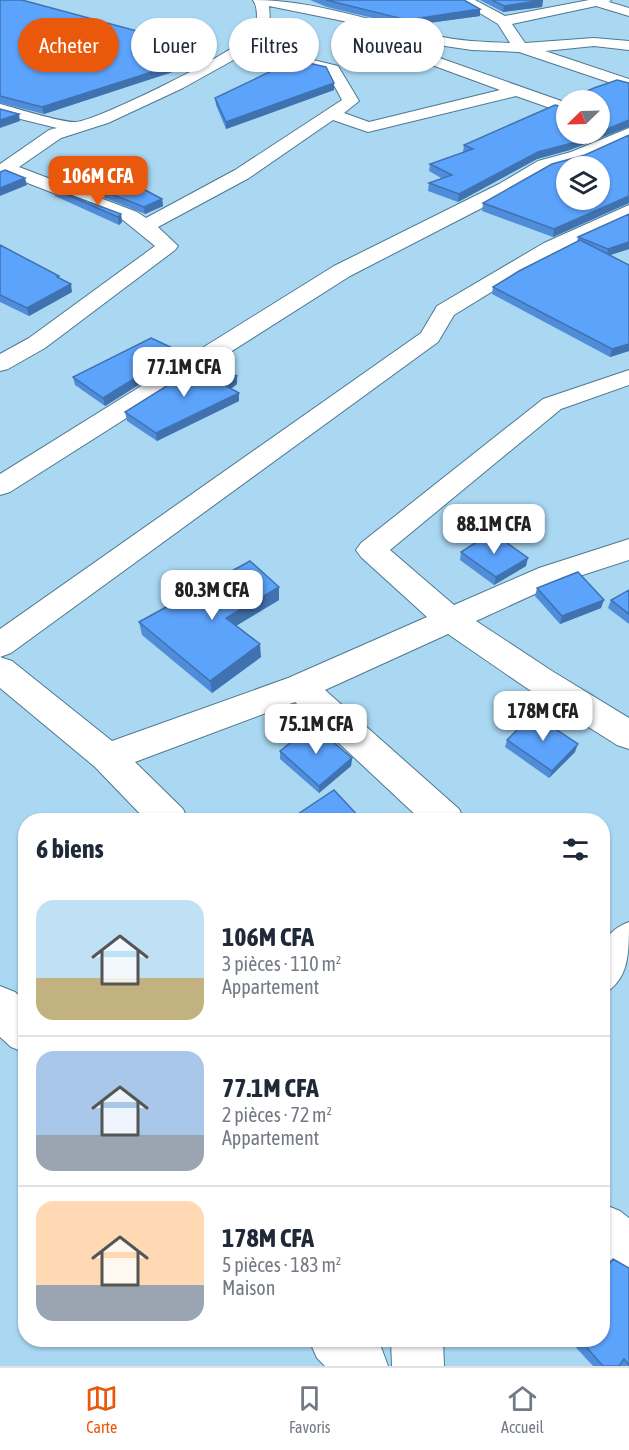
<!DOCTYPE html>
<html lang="fr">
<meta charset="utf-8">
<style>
body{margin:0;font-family:"Asap Condensed",sans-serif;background:#f6f6f7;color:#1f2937;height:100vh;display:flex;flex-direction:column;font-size:22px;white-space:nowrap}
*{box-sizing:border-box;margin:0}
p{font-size:20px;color:#747a83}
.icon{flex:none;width:33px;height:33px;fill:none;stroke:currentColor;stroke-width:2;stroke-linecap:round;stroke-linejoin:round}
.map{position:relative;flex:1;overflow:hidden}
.drawer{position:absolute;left:18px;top:813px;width:592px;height:534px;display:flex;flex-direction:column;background:#fff;border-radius:24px;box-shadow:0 2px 4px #0004}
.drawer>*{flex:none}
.top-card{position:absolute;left:18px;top:18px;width:594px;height:54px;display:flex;gap:12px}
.needle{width:39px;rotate:247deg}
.controls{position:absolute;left:556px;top:90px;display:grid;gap:12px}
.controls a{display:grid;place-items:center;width:54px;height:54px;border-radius:50%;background:#fff;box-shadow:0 2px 4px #0004;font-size:30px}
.price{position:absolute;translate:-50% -51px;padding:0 14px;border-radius:12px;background:#fff;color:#222;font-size:20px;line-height:39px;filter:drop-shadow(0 2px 3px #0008)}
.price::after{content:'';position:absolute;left:50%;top:36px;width:18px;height:14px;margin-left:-9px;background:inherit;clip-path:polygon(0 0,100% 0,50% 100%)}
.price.on{background:#ea580c;color:#fff}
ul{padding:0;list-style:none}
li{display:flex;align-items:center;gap:18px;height:150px;padding:0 18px}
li+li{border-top:2px solid #e0e1e3}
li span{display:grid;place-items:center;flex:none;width:168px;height:120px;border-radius:18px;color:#555}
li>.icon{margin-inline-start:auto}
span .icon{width:72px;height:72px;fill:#fffc;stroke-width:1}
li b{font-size:26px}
h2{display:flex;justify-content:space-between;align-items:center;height:72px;padding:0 18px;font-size:26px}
.tag{padding:0 21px;border-radius:27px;background:#fff;box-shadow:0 2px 4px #0004;font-size:21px;line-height:54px}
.tag.on{background:#ea580c;color:#fff}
.menu{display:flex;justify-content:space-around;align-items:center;height:84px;border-top:2px solid #e0e1e3;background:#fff;font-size:16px;color:#747a83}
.menu a{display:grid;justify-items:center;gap:3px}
.menu .on{color:#ea580c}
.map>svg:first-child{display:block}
</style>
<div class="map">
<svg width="629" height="1366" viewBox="0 0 629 1366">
<rect width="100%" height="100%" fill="#aad8f3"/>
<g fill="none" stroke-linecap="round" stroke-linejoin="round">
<defs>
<path id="street" d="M253,0C315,0 373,22 433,35C458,41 484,42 510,43L498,24L458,0H475L505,16L589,0H611L609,2L629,8V16L596,6L512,24L525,43L594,38L629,41V50L594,46L545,51L629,79V89L519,52L472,50L438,45L434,56L567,103V114L516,96L368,132L333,120L249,178L158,227L178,246L175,250L45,348L8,369L0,371V354L29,338L155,246L123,220L7,175L0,178V164L49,130L57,128L0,114V104C16,108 62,123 76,122C99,120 236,52 251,34C258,26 259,9 253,0ZM269,6L358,24L425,42L418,58L421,61L500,90L369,122L344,113L359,101L338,66L255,46C269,34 271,24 269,6ZM246,53L327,72L342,100L235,170L146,218L137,212L19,167L61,138L108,123L183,88Z
M629,128V139L583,160L550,169L513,192L350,276L10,492L0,495V474L334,266L499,184L538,161L571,152Z
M629,205V218L558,251L454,315L438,342L11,653L0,657V629L421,333L437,306L544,243Z
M629,370V385L561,409L390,550L454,605L539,568L629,539V560L561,582L476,621L552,671L629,718V749L617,745L528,689L448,634L325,690L459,809L464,820H421L295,702L135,762L183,809L188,820H146L95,767L0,688V657L12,661L112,741L288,678L427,617L361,557L356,550L361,543L543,399Z
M629,922C629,954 629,980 603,994C603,961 593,936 629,922Z
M0,986L15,992L26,1002V1053L11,1047L0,1037Z
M603,1204L620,1211L629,1218V1275L612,1267L603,1260Z
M309,1340H372L381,1347L388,1366H325L317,1358Z
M391,1340H443L444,1366H392Z"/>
</defs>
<!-- street casing -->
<use href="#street" stroke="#4d7890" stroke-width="2"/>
<!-- street -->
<use href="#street" fill="#fff" fill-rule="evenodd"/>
</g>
<!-- wall -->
<path fill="#4f8cd9" d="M0,0L211,51V58L203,62L44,114L0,103Z
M310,0H464L480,9V16L406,26L327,7Z
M480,0H543L542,7L503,12Z
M272,55L334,90L226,129L216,105L215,98L276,69L273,62Z
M629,135V203L553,237L482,211L483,203Z
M464,145L570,150L537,159L458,202L428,191L429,183L443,179L429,171L430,164L463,152Z
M58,173L162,199L163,206L145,214L60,180Z
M54,189L121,214L122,222L119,225L55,196Z
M629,214V249L610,255L629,351L610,357L492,294L493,287L577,242L578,237Z
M0,245L60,278L72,292L29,316L0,302Z
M179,351L180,359L105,406L75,385L73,377Z
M237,384L231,389L239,401L157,441L127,421L125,412Z
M461,552L526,566L494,585L460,560Z
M537,588L601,608L560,624L535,596Z
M629,590V624L608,608L611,600Z
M279,600L236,626L261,657L212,693L142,635L139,622Z
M507,740L575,752L549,778L505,747Z
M280,751L352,758L351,766L319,793L280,759Z
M613,1259L629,1268V1366H593L569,1340H603V1266L605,1264Z"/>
<!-- shaded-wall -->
<path fill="#4072b0" d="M543,0L542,7L503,12L504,6Z
M480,9V16L406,26L407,20Z
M211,51V58L203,62L44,114L42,107Z
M334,83V90L226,129V122Z
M19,114L20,121L0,128V120Z
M629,120V127L570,150L537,159L458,202L459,194L538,152L595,134H600V132Z
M25,178L27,185L0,196V188Z
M629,196V203L553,237L554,229Z
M162,199L163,206L145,214L144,207Z
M121,214L122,222L119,225L118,217Z
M629,242V249L607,256L608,249Z
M71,284L72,292L29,316L27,308Z
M629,344V351L610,357L612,349Z
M179,351L180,359L105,406L103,398Z
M237,376V384L225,393L224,385Z
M239,393V401L157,441L156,433Z
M528,558L526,566L494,585L496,577Z
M279,587V600L227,631L226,618Z
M604,600L601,608L560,624L562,616Z
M260,644L261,657L212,693L210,681Z
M578,744L575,752L549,778L552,771Z
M352,758L351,766L319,793V786Z"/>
<!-- building -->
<path fill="#5ca3fc" stroke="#4072b0" stroke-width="1.5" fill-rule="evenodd" d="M0,0H22L211,51L202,56L42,107L0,96Z
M326,0H464L480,9L407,20Z
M492,0H543L504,6Z
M272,55L326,67L334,83L226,122L215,98L278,68Z
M617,80L629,83V120L600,132V100H570L571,98L594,88Z
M555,105L567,108V134H595L572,143L538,152L459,194L429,183L452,175L430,164L473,149L464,145Z
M0,109L19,114L0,120Z
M629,135V196L554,229L483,203L552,164L585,155ZM567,166H600V200H567Z
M87,159L162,199L144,207L58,173Z
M5,170L25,178L0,188V172Z
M54,189L121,214L118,217Z
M629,214V242L608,249L578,237Z
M580,240L629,265V344L612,349L493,287L519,271Z
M0,245L59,276L57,277L71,284L27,308L0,295Z
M151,338L179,351L103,398L73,377Z
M205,362L237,376L224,385L239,393L156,433L125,412Z
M492,532L528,558L496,577L461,552Z
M250,561L279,587L226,618L260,644L210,681L139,622Z
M578,572L604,600L562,616L537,588Z
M629,590V614L611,600Z
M533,714L578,744L552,771L507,740Z
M313,725L352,758L319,786L280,751Z
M334,790L362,820H289Z
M613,1259L629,1268V1365L624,1359L619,1366H603L580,1340H603V1272Z"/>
</svg>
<div class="controls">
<a><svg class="needle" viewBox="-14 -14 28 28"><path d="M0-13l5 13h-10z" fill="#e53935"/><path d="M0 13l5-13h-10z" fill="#747a83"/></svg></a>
<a><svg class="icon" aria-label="layers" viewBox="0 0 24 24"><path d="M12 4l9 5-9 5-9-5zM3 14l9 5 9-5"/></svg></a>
</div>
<b class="price on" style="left:98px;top:207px">106M CFA</b>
<b class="price" style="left:184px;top:398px">77.1M CFA</b>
<b class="price" style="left:494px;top:555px">88.1M CFA</b>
<b class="price" style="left:212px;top:621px">80.3M CFA</b>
<b class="price" style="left:543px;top:742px">178M CFA</b>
<b class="price" style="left:316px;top:755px">75.1M CFA</b>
<div class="top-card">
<a class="tag on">Acheter</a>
<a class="tag">Louer</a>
<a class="tag">Filtres</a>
<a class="tag">Nouveau</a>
</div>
<section class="drawer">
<h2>6 biens<svg class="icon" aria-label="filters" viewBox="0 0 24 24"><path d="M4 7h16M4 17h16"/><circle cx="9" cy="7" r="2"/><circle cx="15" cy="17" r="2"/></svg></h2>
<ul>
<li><span style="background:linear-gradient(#bfe0f5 65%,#c2b280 0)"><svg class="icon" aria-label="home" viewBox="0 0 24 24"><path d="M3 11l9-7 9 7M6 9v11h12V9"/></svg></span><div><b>106M CFA</b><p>3 pièces · 110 m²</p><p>Appartement</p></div></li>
<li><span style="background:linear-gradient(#a9c7e8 70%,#9aa5b1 0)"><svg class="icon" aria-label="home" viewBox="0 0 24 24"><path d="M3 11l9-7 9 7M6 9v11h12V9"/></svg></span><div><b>77.1M CFA</b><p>2 pièces · 72 m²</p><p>Appartement</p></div></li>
<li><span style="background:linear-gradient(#ffd9b3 70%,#9aa5b1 0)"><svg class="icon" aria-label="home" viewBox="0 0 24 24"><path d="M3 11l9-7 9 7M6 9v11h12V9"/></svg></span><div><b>178M CFA</b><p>5 pièces · 183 m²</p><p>Maison</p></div></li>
</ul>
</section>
</div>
<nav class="menu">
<a class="on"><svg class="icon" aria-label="map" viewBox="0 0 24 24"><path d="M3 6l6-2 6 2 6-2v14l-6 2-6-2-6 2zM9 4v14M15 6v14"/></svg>Carte</a>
<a><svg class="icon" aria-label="saved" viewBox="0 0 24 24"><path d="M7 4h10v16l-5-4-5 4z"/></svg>Favoris</a>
<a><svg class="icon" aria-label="home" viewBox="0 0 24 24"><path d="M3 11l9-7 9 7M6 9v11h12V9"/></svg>Accueil</a>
</nav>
